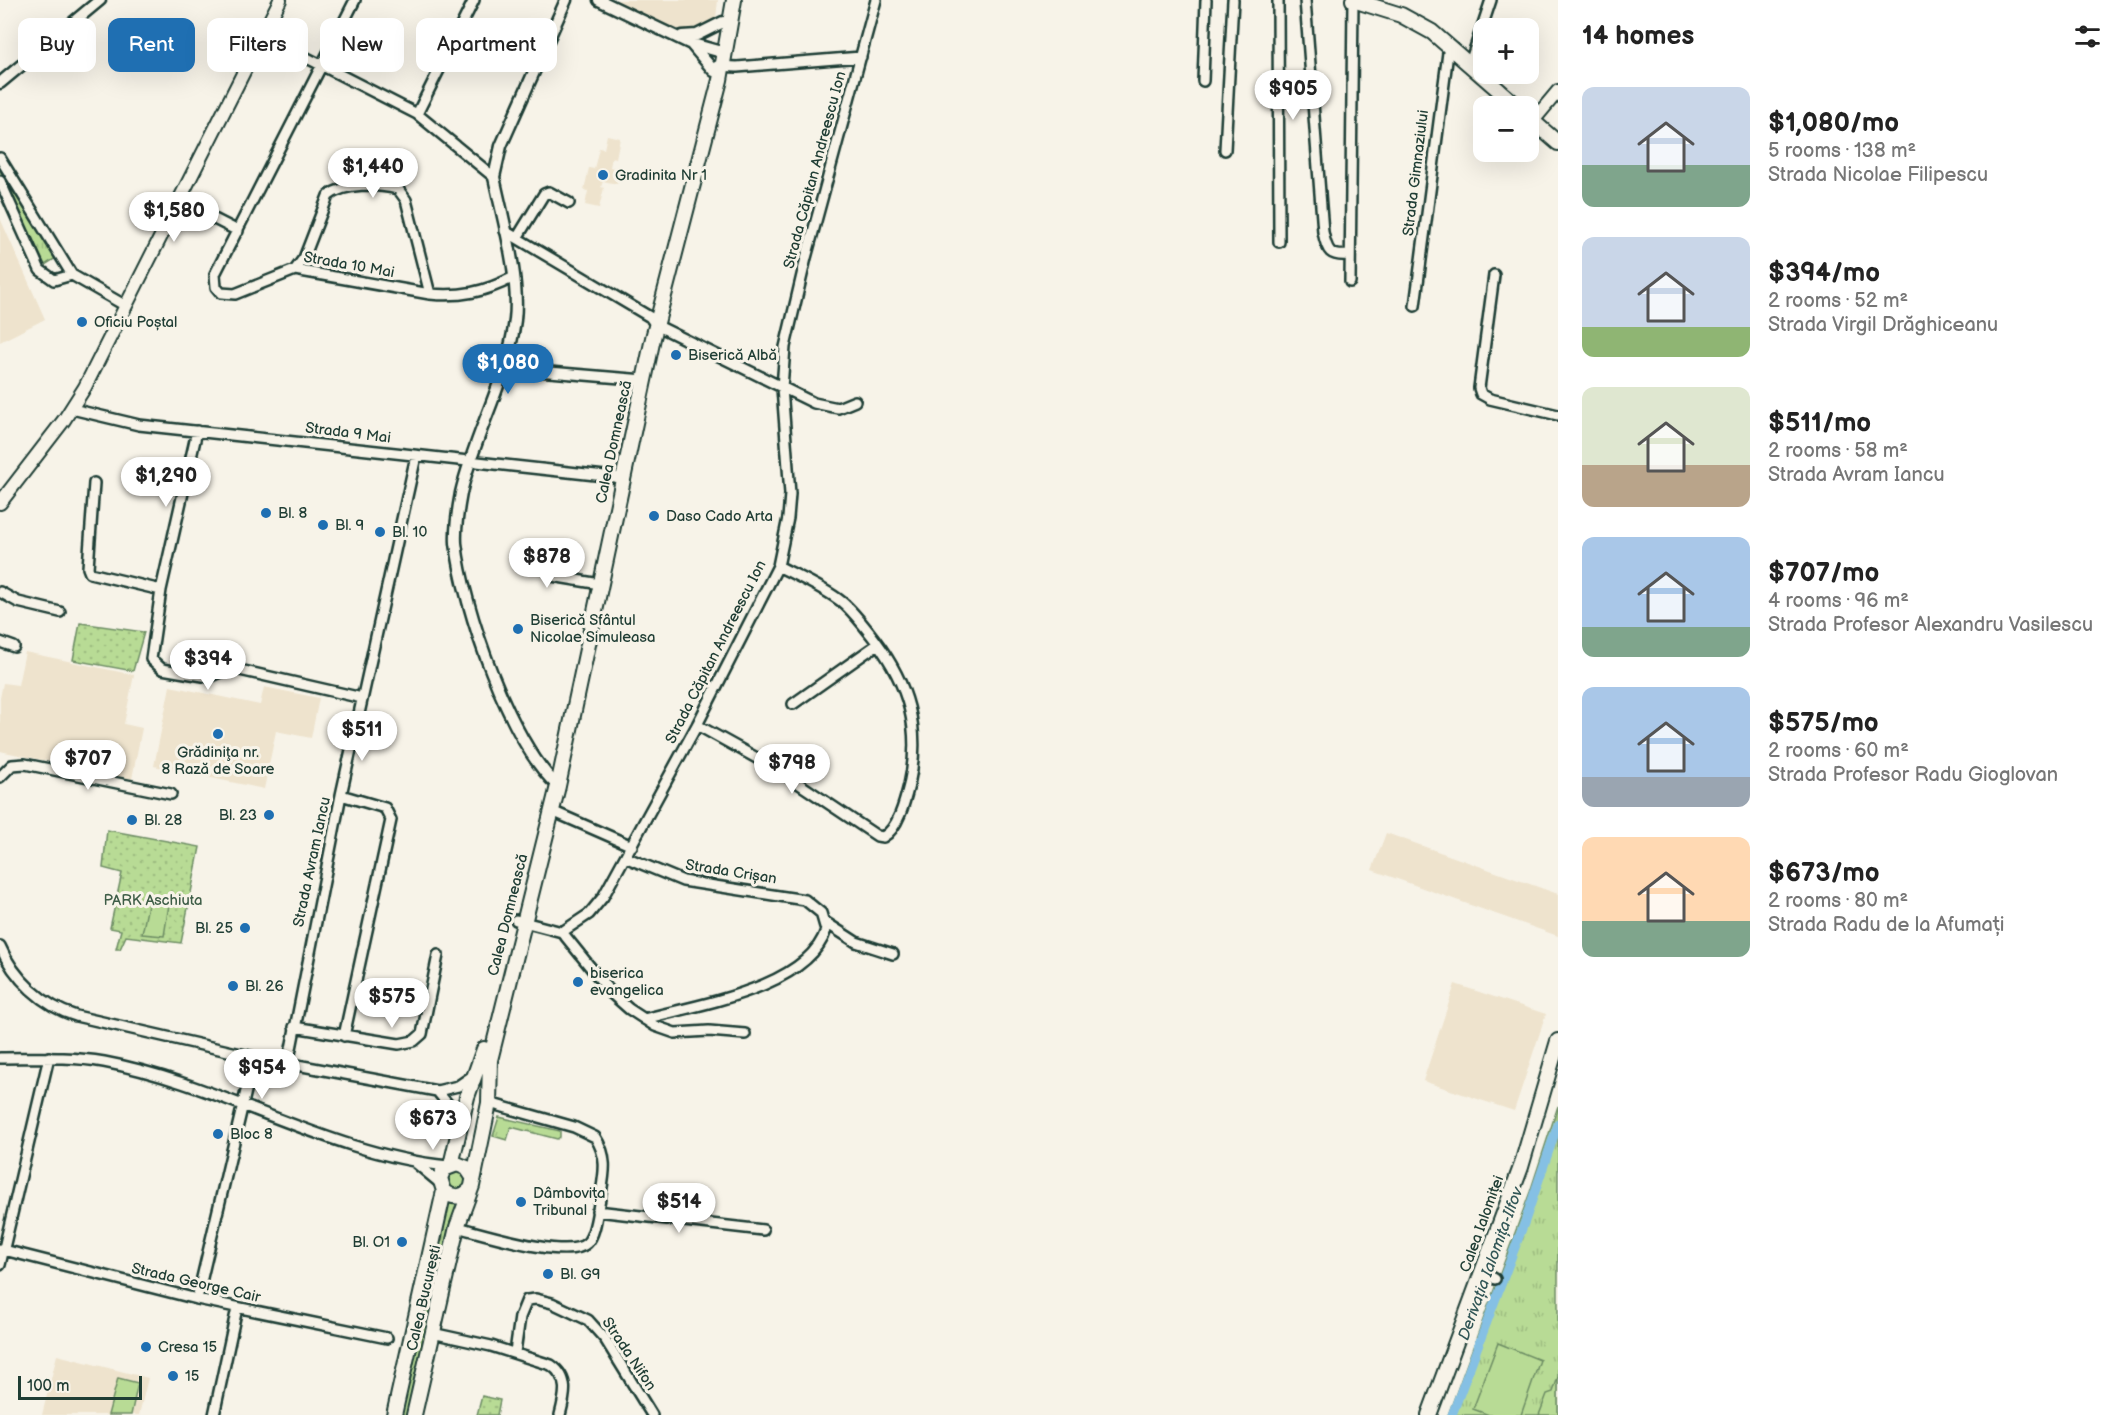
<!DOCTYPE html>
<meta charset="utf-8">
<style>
body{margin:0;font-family:"Balsamiq Sans",sans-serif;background:#f2f2f2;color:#222;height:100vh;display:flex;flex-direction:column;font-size:22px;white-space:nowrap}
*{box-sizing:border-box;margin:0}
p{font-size:20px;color:#767676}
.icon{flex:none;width:33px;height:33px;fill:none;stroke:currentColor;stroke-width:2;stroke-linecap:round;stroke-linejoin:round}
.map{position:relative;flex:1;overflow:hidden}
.sheet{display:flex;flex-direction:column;background:#fff;width:570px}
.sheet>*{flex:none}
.guide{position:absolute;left:18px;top:18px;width:570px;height:54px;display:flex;gap:12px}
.buttons{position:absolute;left:1473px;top:18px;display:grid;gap:12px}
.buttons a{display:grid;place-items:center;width:66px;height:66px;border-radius:12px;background:#fff;box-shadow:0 6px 24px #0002;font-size:30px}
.scale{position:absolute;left:18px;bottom:15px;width:124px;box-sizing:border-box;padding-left:6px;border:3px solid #1f3d34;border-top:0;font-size:16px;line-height:21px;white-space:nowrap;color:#1f3d34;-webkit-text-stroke:4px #f7f3e8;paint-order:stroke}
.price{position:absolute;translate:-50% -51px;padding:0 14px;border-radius:21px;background:#fff;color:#222;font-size:20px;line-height:39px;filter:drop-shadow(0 2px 3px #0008)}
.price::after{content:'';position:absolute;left:50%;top:36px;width:18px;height:14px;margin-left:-9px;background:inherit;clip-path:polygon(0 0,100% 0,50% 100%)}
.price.on{background:#1f6fb2;color:#fff}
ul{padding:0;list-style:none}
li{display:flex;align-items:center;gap:18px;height:150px;padding:0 24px}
li span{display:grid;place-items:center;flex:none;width:168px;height:120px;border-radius:12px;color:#555}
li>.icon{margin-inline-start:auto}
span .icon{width:72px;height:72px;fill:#fffc;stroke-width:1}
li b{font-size:26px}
h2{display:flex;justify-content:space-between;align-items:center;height:72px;padding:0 24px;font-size:26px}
.pill{padding:0 21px;border-radius:12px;background:#fff;box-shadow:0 6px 24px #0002;font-size:21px;line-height:54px}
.pill.on{background:#1f6fb2;color:#fff}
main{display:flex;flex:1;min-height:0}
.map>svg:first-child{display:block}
</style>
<main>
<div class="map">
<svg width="1558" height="1415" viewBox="0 0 1558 1415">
<defs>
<pattern id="grass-tufts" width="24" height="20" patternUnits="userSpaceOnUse" patternTransform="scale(1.5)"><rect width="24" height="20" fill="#b8db95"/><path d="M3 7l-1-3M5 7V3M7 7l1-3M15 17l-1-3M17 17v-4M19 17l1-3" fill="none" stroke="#9ebd81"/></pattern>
<pattern id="park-dots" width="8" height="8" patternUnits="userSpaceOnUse" patternTransform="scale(1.5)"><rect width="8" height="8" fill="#b8db95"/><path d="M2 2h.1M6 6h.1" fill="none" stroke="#9ebd81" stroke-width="1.8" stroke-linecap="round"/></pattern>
</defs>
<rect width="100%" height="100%" fill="#f7f3e8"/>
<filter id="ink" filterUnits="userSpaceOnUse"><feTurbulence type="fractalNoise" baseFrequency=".0167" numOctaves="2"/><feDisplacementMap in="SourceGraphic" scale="12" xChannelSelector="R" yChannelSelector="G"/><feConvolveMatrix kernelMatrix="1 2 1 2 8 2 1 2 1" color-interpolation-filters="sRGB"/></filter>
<g filter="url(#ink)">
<!-- built -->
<path fill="#eee3cd" d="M606,0H718L716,18L710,25L690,32L657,24Z
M607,135L620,138L616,158L612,157L610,167L620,170L617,184L603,181L601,187L604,188L599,208L585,205L588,191L584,190L589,168L594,169L599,148L604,149Z
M0,218L45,319L0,342Z
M25,652L134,675L124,724L142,728L132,779L0,751V698L3,683L18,685Z
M170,686L260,705L264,687L319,698L311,738L276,731L264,789L154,766Z
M1386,833L1558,894V936L1372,870Z
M1455,984L1546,1014L1514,1111L1423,1081Z
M57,1355L148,1378L139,1415H42Z"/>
<!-- grass -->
<path fill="url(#grass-tufts)" stroke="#6c8c64" stroke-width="1.5" d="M0,164L56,258L45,265L0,172Z
M1558,1106V1415H1448L1530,1192Z
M499,1117L560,1131V1137L557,1139L511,1127L507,1140L493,1136Z
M458,1170L467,1177V1183L461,1190L450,1189L446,1181L448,1174Z
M448,1199L459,1200L408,1415H398Z"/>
<!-- park -->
<path fill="url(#park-dots)" stroke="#6c8c64" stroke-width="1.5" d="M80,623L144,632L133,671L73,660Z
M107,830L200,847L181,943L126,936L120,949H116L121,930L110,928L122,873L103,868Z
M482,1396L500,1400L497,1415H477Z"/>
<!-- garden -->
<path fill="#b8db95" stroke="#6c8c64" stroke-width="1.5" d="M150,895L170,898L164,936L142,934Z
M1498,1343L1540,1360L1521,1415H1489L1473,1409Z
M1558,1377V1415H1539L1547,1394L1553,1392Z
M118,1378L138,1383L131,1415H108Z"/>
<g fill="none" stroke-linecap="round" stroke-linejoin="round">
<!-- canal -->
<path stroke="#85c0e4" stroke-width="9" d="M1452,1415L1525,1221L1558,1124"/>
<defs>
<path id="minor" d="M355,0L215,274L216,287L221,293L235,294L295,270L430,294C460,297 485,292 512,278
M1278,0L1279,242
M1305,0L1323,232C1327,252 1330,257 1350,255
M262,35L417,114L494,177
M1470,63L1491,0
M717,66L737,67L861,57
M1203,81L1206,0
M417,114L474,0
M1225,150L1233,0
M0,158L72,275L126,306
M0,181L40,270L54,280L72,275
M179,201L238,231
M505,231L650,317L656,325L814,403L838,408L855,401
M517,238L544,194L549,192L569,203
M295,270L304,258L328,196C346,182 376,184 398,189L406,200L430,294
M1494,275L1479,388L1481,394L1490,399L1558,415
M1350,282L1353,0
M1415,306L1449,45
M502,368L644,380
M72,409L139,425L623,478
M197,431L161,590L151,659L162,669L209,677L231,668L362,698
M94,483L88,568L90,573L161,590
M549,550L548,569L552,576L594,583
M0,592L18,602L60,612
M0,642L14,647
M793,704L878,644
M697,725L780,771L877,836L883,837C898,829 905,801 909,785C922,729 908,684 875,640C865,627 854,612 842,602C823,587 799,577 778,566
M0,777L12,765L25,764L171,794
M341,795L385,808L391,820L344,1036
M552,811L632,846
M625,857L683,881L805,900L821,913L826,930C808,988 696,1005 644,1019
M516,920L562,932L612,994L629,1009L655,1026L675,1033L709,1031L745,1034
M825,922L856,942L893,954
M562,932L589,914L603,897L697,725L778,566L788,518L790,494L782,388L785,347L806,258L876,0
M0,946C14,979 43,1006 76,1016L254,1057L437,1091L458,1086L474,1075
M294,1027L399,1044L414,1041L422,1034L438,955
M0,1058C35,1058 70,1056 104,1062C222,1084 328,1154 448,1166
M288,1064L341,795L416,456
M437,1091L461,1120
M416,1163L440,1183
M597,1211L763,1230
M457,1227C482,1233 569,1261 587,1243C596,1234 597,1211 600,1199C604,1175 609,1158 595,1137L574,1127L489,1103
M0,1249L197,1299L387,1338
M0,1265L49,1057
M1490,1276L1495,1279
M197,1299L254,1057
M432,1333L491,1346L551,1365C570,1378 565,1396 560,1415
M515,1352L520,1317L527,1300L536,1299L552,1303L588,1320L605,1339L652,1415
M214,1415L237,1308"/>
<path id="tertiary" d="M599,0L689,43L725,53
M682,36L697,35L723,22
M692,45L714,71
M0,83L100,0
M558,786C510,743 463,607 456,543C455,526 458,509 461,493C474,435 508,378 515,320C520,277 503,220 494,177L501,146L566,0"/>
<path id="secondary" d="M1533,121L1558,91
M0,503L64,420L85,387L280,0"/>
<path id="primary" d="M1353,0L1401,15L1432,32L1517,106
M1528,117L1558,143
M451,1165L467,1097L484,1049
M470,1190C462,1198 453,1199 444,1191L440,1178L444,1169L457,1164L467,1168L473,1177
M394,1415L444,1191
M414,1415L457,1227L472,1186L489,1103L490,1060L558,786L653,338L720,80L734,0
M1429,1415L1521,1167L1558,1041"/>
</defs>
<!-- minor casing -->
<use href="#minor" stroke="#1f3d34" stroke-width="14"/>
<!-- tertiary casing -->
<use href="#tertiary" stroke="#1f3d34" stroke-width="15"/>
<!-- secondary casing -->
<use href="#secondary" stroke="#1f3d34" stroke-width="16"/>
<!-- primary casing -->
<use href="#primary" stroke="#1f3d34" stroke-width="18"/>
<!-- minor -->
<use href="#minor" stroke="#f7f3e8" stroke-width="9"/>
<!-- tertiary -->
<use href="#tertiary" stroke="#f7f3e8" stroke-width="10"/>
<!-- secondary -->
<use href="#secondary" stroke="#f7f3e8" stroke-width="12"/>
<!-- primary -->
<use href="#primary" stroke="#f7f3e8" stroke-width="14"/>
</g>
</g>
<!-- markers -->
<g fill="#1f6fb2" stroke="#f7f3e8" stroke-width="2">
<circle cx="603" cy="175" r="6"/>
<circle cx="82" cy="322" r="6"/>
<circle cx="676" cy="355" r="6"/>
<circle cx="266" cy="513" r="6"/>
<circle cx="654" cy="516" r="6"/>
<circle cx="323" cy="525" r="6"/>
<circle cx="380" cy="532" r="6"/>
<circle cx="518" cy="629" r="6"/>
<circle cx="218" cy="734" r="6"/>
<circle cx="269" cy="815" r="6"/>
<circle cx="132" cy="820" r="6"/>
<circle cx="245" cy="928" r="6"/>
<circle cx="578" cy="982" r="6"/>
<circle cx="233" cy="986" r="6"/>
<circle cx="218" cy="1134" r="6"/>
<circle cx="521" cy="1202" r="6"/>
<circle cx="402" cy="1242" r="6"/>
<circle cx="548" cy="1274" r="6"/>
<circle cx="146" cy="1347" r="6"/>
<circle cx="173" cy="1376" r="6"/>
</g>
<g text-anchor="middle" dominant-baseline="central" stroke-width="6" stroke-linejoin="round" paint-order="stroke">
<!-- street labels -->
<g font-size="15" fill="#1f3d34" stroke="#f7f3e8">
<text transform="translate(815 170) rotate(-75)">Strada Căpitan Andreescu Ion</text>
<text transform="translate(1416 173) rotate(-83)">Strada Gimnaziului</text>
<text transform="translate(349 265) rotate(10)">Strada 10 Mai</text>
<text transform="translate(348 433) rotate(7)">Strada 9 Mai</text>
<text transform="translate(614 442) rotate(-78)">Calea Domnească</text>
<text transform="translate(716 652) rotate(-63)">Strada Căpitan Andreescu Ion</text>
<text transform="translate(312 862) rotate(-78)">Strada Avram Iancu</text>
<text transform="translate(731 872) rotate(9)">Strada Crișan</text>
<text transform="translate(508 915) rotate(-76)">Calea Domnească</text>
<text transform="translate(1482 1224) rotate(-70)">Calea Ialomiței</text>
<text transform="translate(196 1283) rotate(13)">Strada George Cair</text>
<text transform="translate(424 1298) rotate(-77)">Calea București</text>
<text transform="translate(629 1354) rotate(56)">Strada Nifon</text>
</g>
<!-- poi labels -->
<g font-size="15" fill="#1f3d34" stroke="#f7f3e8" text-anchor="start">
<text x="615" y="175">Gradinita Nr 1</text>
<text x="94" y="322">Oficiu Poștal</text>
<text x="688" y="355">Biserică Albă</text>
<text x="278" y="513">Bl. 8</text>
<text x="666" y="516">Daso Cado Arta</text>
<text x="335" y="525">Bl. 9</text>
<text x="392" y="532">Bl. 10</text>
<text x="530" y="620">Biserică Sfântul<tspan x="530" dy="17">Nicolae Simuleasa</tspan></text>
<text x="218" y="752" text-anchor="middle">Grădiniţa nr.<tspan x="218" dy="17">8 Rază de Soare</tspan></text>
<text x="257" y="815" text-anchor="end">Bl. 23</text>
<text x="144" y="820">Bl. 28</text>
<text x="233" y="928" text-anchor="end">Bl. 25</text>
<text x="590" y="973">biserica<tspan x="590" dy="17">evangelica</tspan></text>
<text x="245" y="986">Bl. 26</text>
<text x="230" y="1134">Bloc 8</text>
<text x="533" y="1193">Dâmbovița<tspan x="533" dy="17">Tribunal</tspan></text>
<text x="390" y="1242" text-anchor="end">Bl. O1</text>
<text x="560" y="1274">Bl. G9</text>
<text x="158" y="1347">Cresa 15</text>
<text x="185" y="1376">15</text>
</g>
<!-- park labels -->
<g font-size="15" fill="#3e5d47" stroke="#f7f3e8">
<text x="153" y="900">PARK Aschiuta</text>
</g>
<!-- water labels -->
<g font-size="16" font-style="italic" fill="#335757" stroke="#f7f3e8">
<text transform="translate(1491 1264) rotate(-70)">Derivația Ialomița-Ilfov</text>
</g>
</g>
</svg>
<div class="buttons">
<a>+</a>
<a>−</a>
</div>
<div class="scale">100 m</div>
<b class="price" style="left:1293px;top:121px">$905</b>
<b class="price" style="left:373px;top:199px">$1,440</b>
<b class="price" style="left:174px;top:243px">$1,580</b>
<b class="price on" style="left:508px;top:395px">$1,080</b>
<b class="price" style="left:166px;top:508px">$1,290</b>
<b class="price" style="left:547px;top:589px">$878</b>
<b class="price" style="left:208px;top:691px">$394</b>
<b class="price" style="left:362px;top:762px">$511</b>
<b class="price" style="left:88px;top:791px">$707</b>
<b class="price" style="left:792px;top:795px">$798</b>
<b class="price" style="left:392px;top:1029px">$575</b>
<b class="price" style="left:262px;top:1100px">$954</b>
<b class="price" style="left:433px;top:1151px">$673</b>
<b class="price" style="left:679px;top:1234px">$514</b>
<div class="guide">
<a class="pill">Buy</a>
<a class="pill on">Rent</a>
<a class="pill">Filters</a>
<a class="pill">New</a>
<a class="pill">Apartment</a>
</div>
</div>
<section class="sheet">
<h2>14 homes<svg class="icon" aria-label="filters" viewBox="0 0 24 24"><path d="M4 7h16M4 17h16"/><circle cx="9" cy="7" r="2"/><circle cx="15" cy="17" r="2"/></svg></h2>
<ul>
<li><span style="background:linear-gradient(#c9d6e8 65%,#7fa58c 0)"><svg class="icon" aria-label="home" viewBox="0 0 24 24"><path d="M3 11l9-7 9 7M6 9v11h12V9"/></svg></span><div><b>$1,080/mo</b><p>5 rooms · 138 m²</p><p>Strada Nicolae Filipescu</p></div></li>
<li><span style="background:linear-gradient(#c9d6e8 75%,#8fb573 0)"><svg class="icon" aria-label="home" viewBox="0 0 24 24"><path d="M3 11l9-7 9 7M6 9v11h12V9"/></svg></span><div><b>$394/mo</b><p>2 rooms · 52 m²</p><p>Strada Virgil Drăghiceanu</p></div></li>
<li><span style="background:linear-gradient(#dfe7d0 65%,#b9a48a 0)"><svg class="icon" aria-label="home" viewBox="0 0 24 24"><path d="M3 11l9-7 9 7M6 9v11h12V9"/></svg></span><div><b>$511/mo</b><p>2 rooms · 58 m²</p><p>Strada Avram Iancu</p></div></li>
<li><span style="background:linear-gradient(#a9c7e8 75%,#7fa58c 0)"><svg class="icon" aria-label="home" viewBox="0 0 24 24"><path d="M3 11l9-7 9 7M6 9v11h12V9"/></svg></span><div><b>$707/mo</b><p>4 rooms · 96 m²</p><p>Strada Profesor Alexandru Vasilescu</p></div></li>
<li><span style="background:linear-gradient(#a9c7e8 75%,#9aa5b1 0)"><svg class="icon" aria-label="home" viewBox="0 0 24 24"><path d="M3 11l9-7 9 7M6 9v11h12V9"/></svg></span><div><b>$575/mo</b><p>2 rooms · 60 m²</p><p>Strada Profesor Radu Gioglovan</p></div></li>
<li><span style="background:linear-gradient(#ffd9b3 70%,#7fa58c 0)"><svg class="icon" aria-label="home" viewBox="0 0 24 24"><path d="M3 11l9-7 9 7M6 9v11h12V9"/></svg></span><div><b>$673/mo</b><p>2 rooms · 80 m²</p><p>Strada Radu de la Afumați</p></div></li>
</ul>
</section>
</main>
